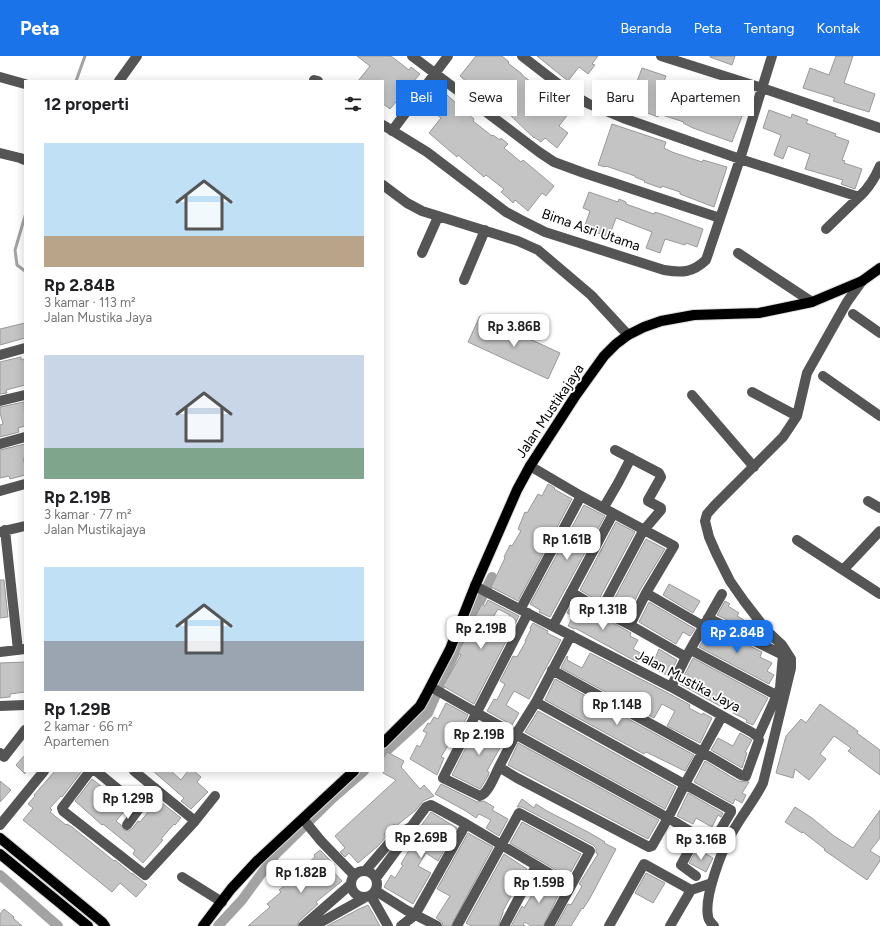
<!DOCTYPE html>
<html lang="id">
<meta charset="utf-8">
<style>
body{margin:0;font-family:Figtree,sans-serif;background:#f2f2f2;color:#202124;height:100vh;display:flex;flex-direction:column;font-size:15px;white-space:nowrap}
*{box-sizing:border-box;margin:0}
p{font-size:13px;color:#757577}
.icon{flex:none;width:22px;height:22px;fill:none;stroke:currentColor;stroke-width:2;stroke-linecap:round;stroke-linejoin:round}
.map{position:relative;flex:1;overflow:hidden}
.side{position:absolute;left:24px;top:24px;width:360px;height:692px;display:flex;flex-direction:column;background:#fff;border-radius:0px;box-shadow:0 2px 10px #0003}
.side>*{flex:none}
.guide{position:absolute;left:396px;top:24px;width:380px;height:36px;display:flex;gap:8px}
.price{position:absolute;translate:-50% -34px;padding:0 9px;border-radius:8px;background:#fff;color:#222;font-size:13px;line-height:26px;filter:drop-shadow(0 1px 2px #0008)}
.price::after{content:'';position:absolute;left:50%;top:24px;width:12px;height:9px;margin-left:-6px;background:inherit;clip-path:polygon(0 0,100% 0,50% 100%)}
.price.selected{background:#1a73e8;color:#fff}
ul{padding:0;list-style:none}
li{display:grid;align-content:center;gap:8px;height:212px;padding:0 20px}
li span{display:grid;place-items:center;height:124px;border-radius:0px;color:#555}
li>.icon{margin-inline-start:auto}
span .icon{width:72px;height:72px;fill:#fffc;stroke-width:1}
li b{font-size:17px}
h2{display:flex;justify-content:space-between;align-items:center;height:48px;padding:0 20px;font-size:17px}
.pill{padding:0 14px;border-radius:0px;background:#fff;box-shadow:0 2px 10px #0003;font-size:14px;line-height:36px}
.pill.selected{background:#1a73e8;color:#fff}
header{display:flex;align-items:center;gap:24px;box-sizing:border-box;height:56px;padding:0 20px;background:#1a73e8;color:#fff}
header strong{font-size:19px}
nav{display:flex;gap:22px;margin-inline-start:auto;font-size:14px}
.map>svg:first-child{display:block}
</style>
<header>
<strong>Peta</strong>
<nav><a>Beranda</a><a>Peta</a><a>Tentang</a><a>Kontak</a></nav>
</header>
<div class="map">
<svg width="880" height="870" viewBox="0 0 880 870">
<rect width="100%" height="100%" fill="#fff"/>
<g fill="none" stroke-linecap="round" stroke-linejoin="round">
<!-- stream -->
<path stroke="#a3a3a3" stroke-width="3" d="M76,25L85,0
M25,160L15,194L17,209L25,215"/>
<!-- canal -->
<path stroke="#a3a3a3" stroke-width="10" d="M383,698L428,657L451,605L492,521
M0,819L58,870
M218,870L242,844L275,799L333,742L364,715"/>
</g>
<!-- building -->
<path fill="#c4c4c4" stroke="#999" fill-rule="evenodd" d="M357,0H391L409,14L411,11L420,18L390,53L383,48V25H358L370,10Z
M476,0H502L509,6L508,7L522,18V19L539,32L540,30L548,36L549,34L555,39L553,42L560,47L558,49L569,57L559,70L568,77L557,92L545,82L541,86L534,81V82L508,57L491,44L490,46L460,20Z
M537,0H598L592,8L595,9L588,18L579,11L568,25Z
M710,0H735L732,9L710,1Z
M836,0H853L844,27L875,38L869,56L833,45L835,42L803,32L810,12L829,19Z
M642,12L666,20L658,42L673,47L674,44L679,45L685,27L691,29L692,27L712,35L711,38L746,50L732,86L693,72L683,67L684,66L659,58L658,61L645,56L644,57L628,50Z
M439,32L474,63L473,65L492,80L493,79L500,84L501,82L508,88L504,92L521,106L523,104L554,130L546,140L542,137L528,155L515,144L513,147L508,142L501,136L504,133L486,119L484,121L458,99L457,101L429,77L441,62L432,55L433,54L426,48Z
M769,54L791,62L792,58L808,64L806,67L836,78L835,80L849,85L842,104L845,105L844,107L862,113L855,133L841,128L843,124L805,113L810,98L788,90L783,103L774,99L781,79L763,72Z
M612,68L666,86L664,92L672,96L702,106L703,104L727,111L714,151L680,138V136L662,130L661,132L644,126L645,125L635,121V120L606,110L605,111L598,109Z
M589,136L618,146L619,143L626,146V148L654,158L655,156L664,159L703,173L697,191L686,187L685,189L665,183L660,197L646,192L652,176L616,162L609,181L584,172L590,155L583,152Z
M480,260L560,297L548,323L468,286Z
M25,267V282L0,289V273Z
M21,301V304L25,303V329L6,334L7,337L0,338V306Z
M24,346L25,370L18,372L19,376L0,381V369L3,368L0,357V351Z
M25,388V401L23,402L25,410V419L10,423L9,420L0,422V394Z
M548,428L555,432L554,433L572,443L518,545L491,531L505,502L504,501L510,489L512,490L521,475L518,473L525,456L527,457L538,438L542,440Z
M584,449L605,460L550,561L539,556L540,554L530,548Z
M616,466L635,476L598,545L580,534Z
M646,483L665,493L640,534L627,560L610,551Z
M0,524H4L8,561L0,562Z
M669,528L700,545L693,557L663,539Z
M488,544L519,560L474,648L443,630L461,599L458,597L470,573L469,572L482,548L485,550ZM498,553L510,559L501,577L488,570Z
M574,545L631,577L630,580L638,584L633,593L642,598L637,606L575,572L574,573L568,570L573,560L567,557Z
M725,545L730,548L728,550L739,557L737,560L744,564L741,569L750,574V575L717,559Z
M649,546L695,573L690,580L683,576L676,588L639,566Z
M533,567L548,575L547,577L561,584L529,643L514,635L506,649L519,657L512,669L487,655L494,643L497,644L505,628L500,625L513,600L517,601L526,585H525L531,573L530,572Z
M711,571L762,596L760,601L772,607L767,615L774,619L769,628L699,591Z
M659,593L677,604L669,620L651,612Z
M590,597L666,636L690,649L689,652L702,659L703,657L712,662L700,687L667,670L675,655L662,648L654,662L561,612L567,600L568,601L567,604L582,612Z
M693,602L768,642L753,669L746,666L747,664L733,657L734,655L721,648L720,650L680,628Z
M25,606V636L10,638V641L0,642V607Z
M555,623L694,699L685,715L646,696L644,698L545,644Z
M446,647L468,659L453,688L450,686L441,701L444,702L437,719L410,703L417,689L420,691L427,677L423,675L428,667L430,668L434,661L438,663Z
M820,648L858,675L857,677L880,694V719L848,695L851,692L834,680L820,698L826,703L809,724L795,713L793,722L776,717L786,680L801,663L806,667Z
M538,655L676,731L665,753L525,676Z
M481,667L506,681L487,715L489,716L488,720L480,733L452,719L469,685Z
M740,677L752,684L745,696L747,697L742,712L711,694L718,682L733,690Z
M518,687L659,764L648,783L508,709Z
M387,696L404,705L401,711L420,733L424,729L434,740L423,745L416,754L396,770L394,768L384,778L386,781L378,790L358,807L349,797L345,801L340,796L345,792L335,780L396,724L383,717V703Z
M25,699V718L16,709Z
M705,705L738,725L749,726L742,737L746,739L742,747L735,743L733,748L694,726Z
M55,715H82L62,741L61,740L50,752L52,754L50,756L66,769L67,768L72,771L114,805L115,804L132,818V817L147,829L136,841L120,827L112,836L23,764L33,752L28,748L35,740L34,739Z
M153,715H171L181,724L188,715H194L201,721L197,726L208,736L191,753L181,745L184,742Z
M92,723L110,737L127,752L116,765L121,769L124,774L129,775L132,773L138,765L140,766L153,750L152,749L157,743L181,762L175,769L174,768L161,783L163,784L143,807L133,798L135,794L103,768L102,769L75,745Z
M0,725L11,734L0,746Z
M441,728L477,746L484,745L494,751L492,754L508,763L499,780L486,772L491,764L479,758L476,762L466,755L435,738Z
M688,737L723,757L721,761L718,759L712,771L696,762L693,768L677,760Z
M522,743L534,752L536,748L547,755L588,776L605,786L604,787L616,793L590,842L583,853L582,852L571,870H556L568,848L571,849L582,830L579,828L598,798L596,797V792L593,789L522,751H517Z
M795,751L812,762L834,780L853,792L880,754V782L870,795L880,801V805L867,824L824,794L825,793L803,776L802,777L785,766Z
M431,756L457,772L438,805L426,797L418,810L431,817L413,848L384,831L391,819L395,822L403,809L401,808L412,789L416,792L427,774L421,770Z
M522,766L581,798L568,821L510,787Z
M468,777L493,791L451,870H443L442,866L436,862L450,840L437,833Z
M697,793L713,802L706,816L689,807Z
M320,794L335,809L331,813L342,825L316,846L318,848L299,865L297,870H248L270,851L267,848L281,836L279,834L299,818L297,816L315,801L314,799Z
M504,798L527,813L523,821L520,820L513,833L509,839L511,840L503,855V857L498,870H471L466,867Z
M646,817L665,827L653,847L635,837Z
M539,819L562,832L543,870H531L525,866L523,869L525,870H511L522,850L524,852L535,834L532,832Z
M368,849L380,870H327L359,853Z
M4,853L14,861L13,862L22,870H0V858Z"/>
<g fill="none" stroke-linecap="round" stroke-linejoin="round">
<defs>
<path id="major" d="M383,687L420,650L425,641L450,593L475,530L517,434L530,410L576,339L604,300L616,288L628,279L644,271L661,265L694,259L759,257L812,246L862,225L880,212
M0,782L102,866L105,870
M0,798L88,870
M203,870L231,833L257,805L354,715"/>
</defs>
<!-- major casing -->
<use href="#major" stroke="#dbdbdb" stroke-width="12"/>
<!-- minor -->
<path stroke="#555" stroke-width="10" d="M412,0L539,96L554,106L584,117L720,162
M522,0L570,37L589,48L623,62L740,103L859,141C869,132 875,122 880,110
M661,0L762,32L880,72
M0,21L25,28
M314,24L318,25
M119,25L137,0
M383,69L427,96L506,156L521,164L545,176L664,214C682,217 692,217 706,204L740,103L772,0
M392,75L448,0
M0,97L20,102L25,104
M383,129L407,147L422,155L518,185L538,194L591,239L628,279
M826,173L859,141
M422,197L438,161
M738,197L812,246
M464,224L485,174
M853,258L880,277
M0,299L25,292
M823,320L880,360
M752,336L797,360
M692,339L754,411
M0,345L25,339
M0,388L25,381
M530,410L581,440L674,490L646,537L630,569L601,554
M0,435L25,428
M868,445L880,452
M604,451L618,427L631,402
M5,474L18,594
M0,476L25,470
M797,484L880,538
M844,513L880,475
M475,530L671,631L753,677L758,681
M571,536L601,554L643,475L661,454V452L648,445V444L661,421L659,417L615,394
M646,537L703,570
M521,552L581,440
M630,569L686,601
M553,570L613,458
M691,594L776,639
M0,596L25,593
M552,614L702,696L741,719L746,720L759,684L758,681L780,632L783,599L708,562
M431,631C509,676 589,718 668,762L685,728L722,660
M671,631L686,601L722,538
M536,646L731,754V756L716,781C715,783 714,784 711,784C703,785 677,767 668,762L652,790L649,791L517,722L499,711L516,678L536,646L571,579
M0,650L25,649
M0,697L4,701L25,674
M499,711C495,719 488,738 480,740L443,722L528,557
M90,715L62,752L63,755L145,819L195,765L134,715
M96,715L140,751L155,732
M303,763L321,785L353,818
M195,765L215,740
M0,769L44,715
M127,769L140,751
M366,814L396,779L411,771
M351 828a13 13 0 1 1 26 0a13 13 0 1 1-26 0Z
M696,820L681,809L697,780
M182,821L222,846
M376,822L404,784L411,771L426,751L431,749L466,768L571,830
M691,834L712,827
M376,835L406,854L437,870
M371,840L388,870
M303,870L350,829
M314,870L366,841
M401,870L415,859L466,768
M457,870L519,757L590,795L549,870
M504,870L536,810
M609,870L644,808L691,834L670,870
M714,870C711,867 708,864 708,860C704,841 722,793 732,777C741,760 754,745 763,727L791,612V603L782,589L767,575L744,545L730,525L716,497L709,481L705,465L707,458L715,449L783,381L797,360L807,317L847,246L862,225"/>
<!-- major -->
<use href="#major" stroke="#000" stroke-width="10"/>
</g>
<g text-anchor="middle" dominant-baseline="central" stroke-width="3.5" stroke-linejoin="round" paint-order="stroke">
<!-- street labels -->
<g font-size="14" fill="#000" stroke="#fff">
<text transform="translate(591 174) rotate(19)">Bima Asri Utama</text>
<text transform="translate(550 355) rotate(-56)">Jalan Mustikajaya</text>
<text transform="translate(688 625) rotate(28)">Jalan Mustika Jaya</text>
</g>
</g>
</svg>
<b class="price" style="left:514px;top:292px">Rp 3.86B</b>
<b class="price" style="left:567px;top:505px">Rp 1.61B</b>
<b class="price" style="left:603px;top:575px">Rp 1.31B</b>
<b class="price" style="left:481px;top:594px">Rp 2.19B</b>
<b class="price selected" style="left:737px;top:598px">Rp 2.84B</b>
<b class="price" style="left:617px;top:670px">Rp 1.14B</b>
<b class="price" style="left:479px;top:700px">Rp 2.19B</b>
<b class="price" style="left:128px;top:764px">Rp 1.29B</b>
<b class="price" style="left:421px;top:803px">Rp 2.69B</b>
<b class="price" style="left:701px;top:805px">Rp 3.16B</b>
<b class="price" style="left:301px;top:838px">Rp 1.82B</b>
<b class="price" style="left:539px;top:848px">Rp 1.59B</b>
<div class="guide">
<a class="pill selected">Beli</a>
<a class="pill">Sewa</a>
<a class="pill">Filter</a>
<a class="pill">Baru</a>
<a class="pill">Apartemen</a>
</div>
<section class="side">
<h2>12 properti<svg class="icon" aria-label="filters" viewBox="0 0 24 24"><path d="M4 7h16M4 17h16"/><circle cx="9" cy="7" r="2"/><circle cx="15" cy="17" r="2"/></svg></h2>
<ul>
<li><span style="background:linear-gradient(#bfe0f5 75%,#b9a48a 0)"><svg class="icon" aria-label="home" viewBox="0 0 24 24"><path d="M3 11l9-7 9 7M6 9v11h12V9"/></svg></span><div><b>Rp 2.84B</b><p>3 kamar · 113 m²</p><p>Jalan Mustika Jaya</p></div></li>
<li><span style="background:linear-gradient(#c9d6e8 75%,#7fa58c 0)"><svg class="icon" aria-label="home" viewBox="0 0 24 24"><path d="M3 11l9-7 9 7M6 9v11h12V9"/></svg></span><div><b>Rp 2.19B</b><p>3 kamar · 77 m²</p><p>Jalan Mustikajaya</p></div></li>
<li><span style="background:linear-gradient(#bfe0f5 60%,#9aa5b1 0)"><svg class="icon" aria-label="home" viewBox="0 0 24 24"><path d="M3 11l9-7 9 7M6 9v11h12V9"/></svg></span><div><b>Rp 1.29B</b><p>2 kamar · 66 m²</p><p>Apartemen</p></div></li>
</ul>
</section>
</div>
